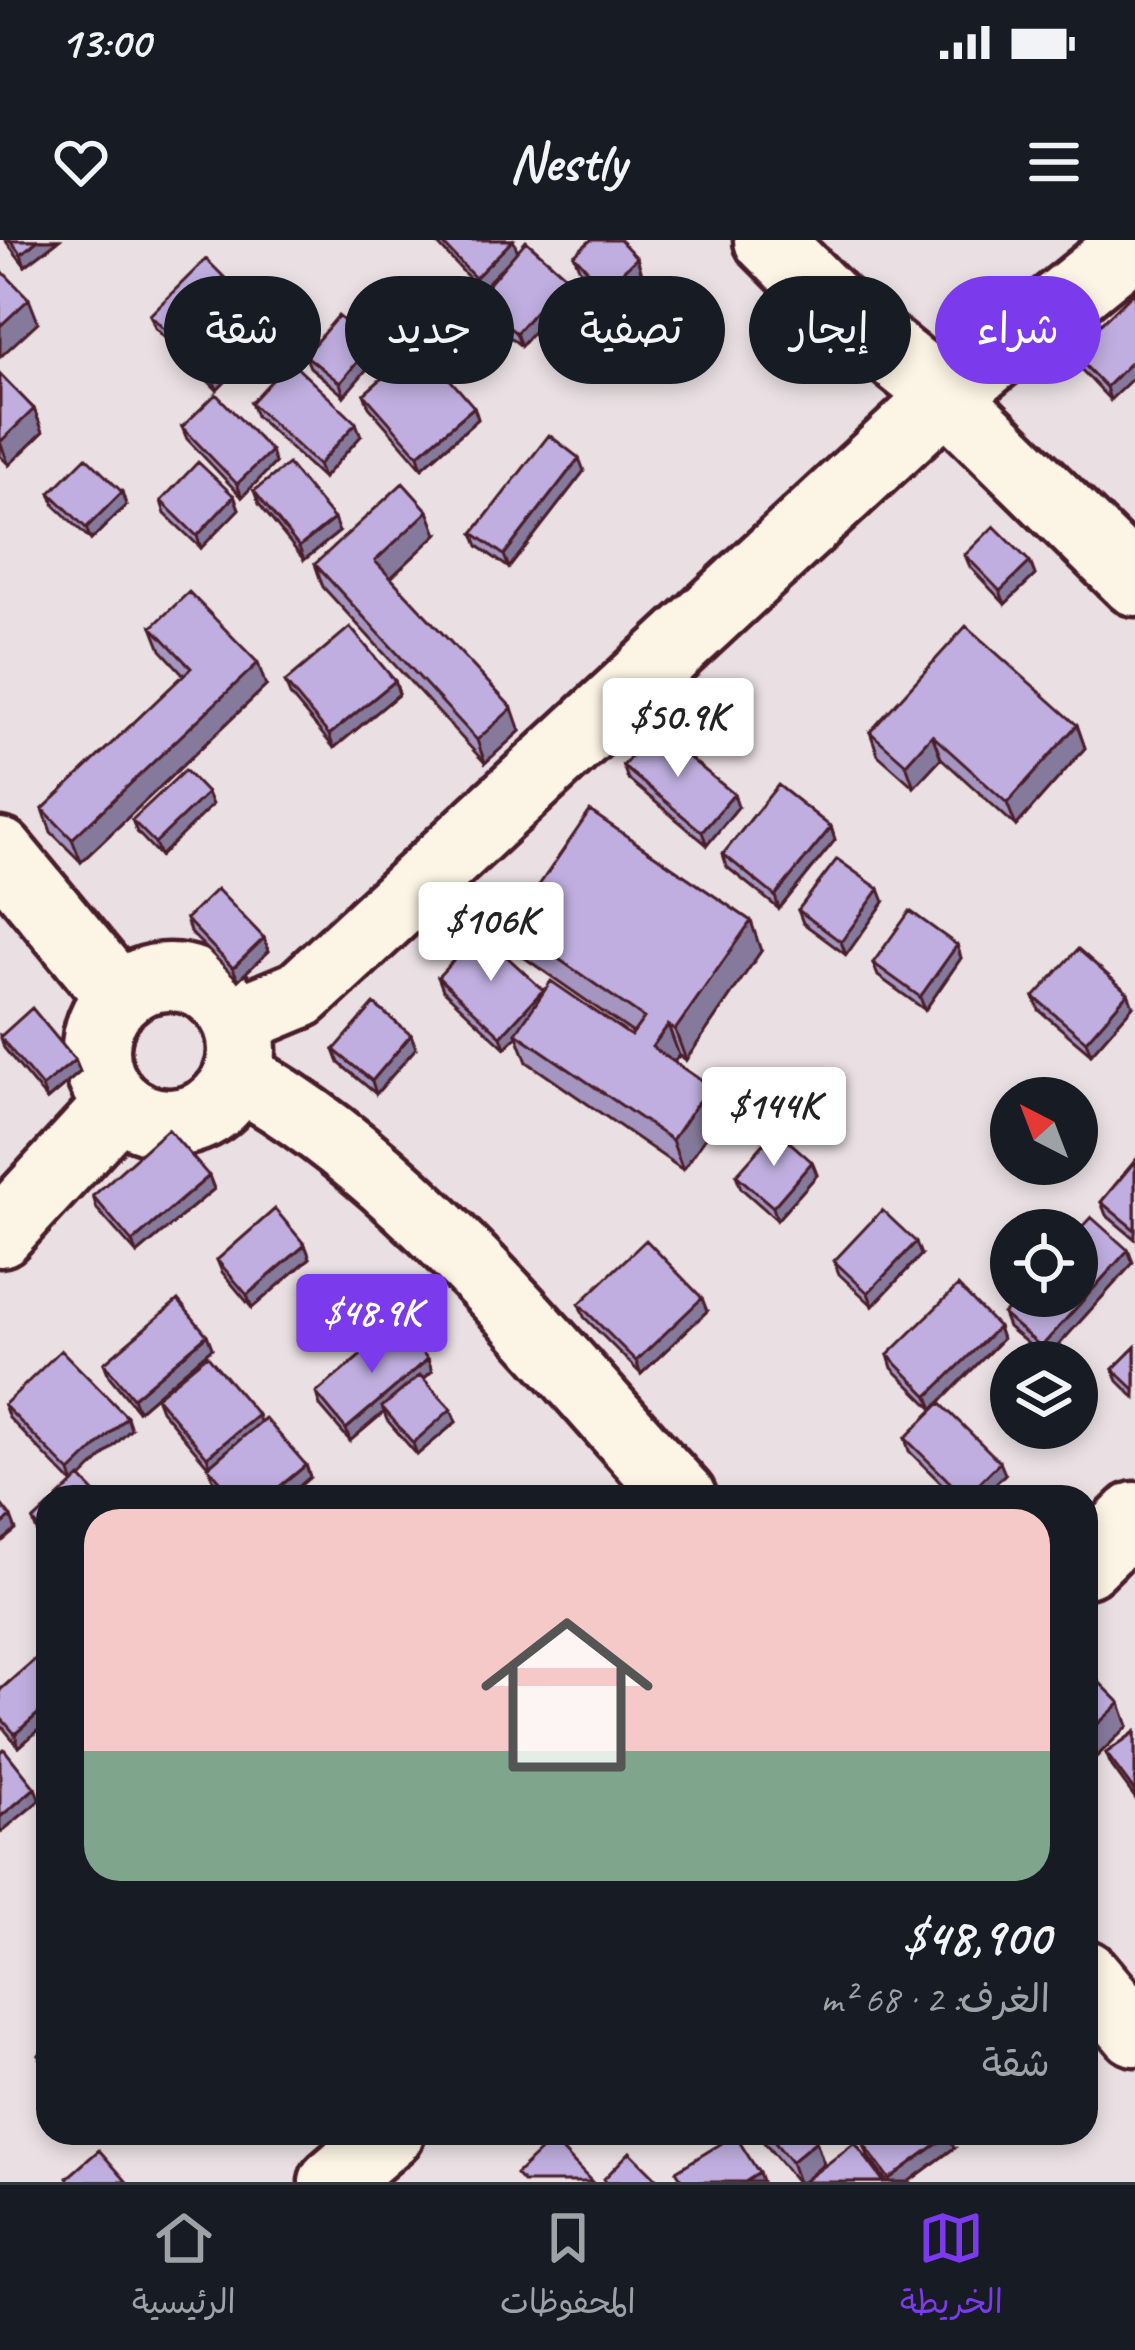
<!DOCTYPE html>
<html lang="ar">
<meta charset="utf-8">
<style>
body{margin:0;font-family:Caveat,"Playpen Sans Arabic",sans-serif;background:#20242c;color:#f1f3f6;direction:rtl;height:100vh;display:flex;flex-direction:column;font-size:45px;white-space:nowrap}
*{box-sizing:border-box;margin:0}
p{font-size:39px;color:#9ea1a6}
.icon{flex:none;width:66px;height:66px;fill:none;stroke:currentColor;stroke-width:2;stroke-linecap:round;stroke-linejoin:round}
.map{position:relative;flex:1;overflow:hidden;direction:ltr}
.panel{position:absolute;left:36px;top:1245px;width:1062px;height:660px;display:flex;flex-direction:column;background:#171b24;border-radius:36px;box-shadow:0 6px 18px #0003;direction:rtl}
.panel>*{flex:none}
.top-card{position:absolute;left:36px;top:36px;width:1065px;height:108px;direction:rtl;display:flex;gap:24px}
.needle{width:78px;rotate:318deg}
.buttons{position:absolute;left:990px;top:837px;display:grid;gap:24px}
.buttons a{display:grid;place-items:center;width:108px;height:108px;border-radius:50%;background:#171b24;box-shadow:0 6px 18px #0003;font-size:60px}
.price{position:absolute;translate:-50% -102px;padding:0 27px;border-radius:12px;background:#fff;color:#222;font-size:39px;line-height:78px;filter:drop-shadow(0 3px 6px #0008)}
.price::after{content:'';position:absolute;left:50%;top:72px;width:36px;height:27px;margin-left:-18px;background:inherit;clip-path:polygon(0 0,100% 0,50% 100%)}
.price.active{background:#7c3aed;color:#fff}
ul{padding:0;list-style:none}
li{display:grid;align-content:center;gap:24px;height:636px;padding:0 48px}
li+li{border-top:3px solid #363941}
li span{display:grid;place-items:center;height:372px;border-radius:36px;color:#555}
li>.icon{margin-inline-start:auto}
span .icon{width:216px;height:216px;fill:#fffc;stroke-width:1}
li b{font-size:51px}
.pill{padding:0 42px;border-radius:54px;background:#171b24;box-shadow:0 6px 18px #0003;font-size:42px;line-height:108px}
.pill.active{background:#7c3aed;color:#fff}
.status{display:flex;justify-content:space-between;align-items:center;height:84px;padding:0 60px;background:#171b24;direction:ltr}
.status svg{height:33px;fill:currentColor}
header{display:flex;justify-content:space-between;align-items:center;height:156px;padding:0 48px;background:#171b24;font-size:54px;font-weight:700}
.tab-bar{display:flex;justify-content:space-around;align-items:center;height:168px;border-top:3px solid #363941;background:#171b24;font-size:33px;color:#9ea1a6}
.tab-bar a{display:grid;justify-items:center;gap:6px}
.tab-bar .active{color:#7c3aed}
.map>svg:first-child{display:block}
</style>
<div class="status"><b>13:00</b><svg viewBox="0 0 49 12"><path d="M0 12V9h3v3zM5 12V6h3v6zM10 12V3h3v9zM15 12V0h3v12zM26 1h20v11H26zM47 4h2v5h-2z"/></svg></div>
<header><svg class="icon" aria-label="menu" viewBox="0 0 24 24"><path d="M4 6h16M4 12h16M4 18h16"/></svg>Nestly<svg class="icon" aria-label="heart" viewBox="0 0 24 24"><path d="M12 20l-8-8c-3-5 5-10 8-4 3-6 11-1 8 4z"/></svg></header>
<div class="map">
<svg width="1135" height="1942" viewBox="0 0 1135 1942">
<rect width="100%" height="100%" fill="#eae0e3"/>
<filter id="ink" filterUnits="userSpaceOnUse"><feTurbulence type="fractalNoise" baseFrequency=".00833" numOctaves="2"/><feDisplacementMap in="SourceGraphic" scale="24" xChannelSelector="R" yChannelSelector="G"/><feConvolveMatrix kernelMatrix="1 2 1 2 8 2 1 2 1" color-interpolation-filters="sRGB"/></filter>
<g filter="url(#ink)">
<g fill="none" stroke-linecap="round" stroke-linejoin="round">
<defs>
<path id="street" d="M768,0L837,69L946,156L1135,342
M0,612L119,756
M96 810a73 73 0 1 1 146 0a73 73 0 1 1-146 0Z
M236,781L301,754L946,156L1135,2
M237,835C409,929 549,1113 682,1257
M0,993L119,864
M1086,1324L1135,1276
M1086,1734L1135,1792
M333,1942L390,1893"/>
</defs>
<!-- street casing -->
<use href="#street" stroke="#4a1f2b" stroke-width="75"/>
<!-- street -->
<use href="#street" stroke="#fcf5e5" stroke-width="66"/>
</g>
<!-- wall -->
<path fill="#a496c0" stroke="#4a1f2b" stroke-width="3" d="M5,0H59L25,26Z
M434,0H513L517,11L570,48L521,106L480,73L475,60L505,25L480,50Z
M574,15L637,18L641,31L608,61L579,28Z
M1135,51L1110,160L1077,125L1072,112Z
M150,75L273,94L217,150L155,88Z
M372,104L377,117L344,156L310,127L305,115Z
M0,134L34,169L43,192L9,225L0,216Z
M364,154L474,167L478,179L422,228L369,167Z
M251,163L361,196L323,238L256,176Z
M182,187L275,223L242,257L187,199Z
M584,231L509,328L478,306L473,293Z
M254,251L339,292L304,320L259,264Z
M122,252L126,265L91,300L55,266L50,253Z
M234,256L239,269L201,308L165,274L161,261Z
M437,294L391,338L520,491L485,523L323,347L315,324Z
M965,315L1030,322L1035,335L1005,364L970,327Z
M152,387L266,446L81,622L51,592L43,569L184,435L161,410Z
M395,441L399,454L334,508L290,455L285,442Z
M1077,485L1085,508L1016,586L941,518L914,547L878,515L870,492Z
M623,526L738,567L707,605L628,539Z
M207,553L212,565L160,616L137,592L132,580Z
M831,587L835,600L779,669L727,627L723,614Z
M884,662L846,715L803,683L798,670Z
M186,679L264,698L269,711L238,740L190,692Z
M511,686L761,711L686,820L679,815L674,822L709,846L720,876L683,930L527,822L517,796L505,808L443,750L438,737L543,750L631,796L633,793L522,716Z
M957,705L961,718L925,770L878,736L873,723Z
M1034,757L1133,766L1091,814L1039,770Z
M0,795L75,820L80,832L47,860L4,808Z
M411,795L416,808L376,854L339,823L334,810Z
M1135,921V999L1106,975L1101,962Z
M812,922L817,935L777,980L741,948L736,935Z
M209,936L214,949L137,1014L97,969L93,956Z
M305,1005L310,1018L252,1068L222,1032L217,1020Z
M1128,1010L1133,1023L1046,1119L1008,1087L1003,1074Z
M921,1015L873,1066L839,1034L834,1021Z
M579,1064L707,1071L641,1134L584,1077Z
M998,1087L1002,1099L933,1169L892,1128L888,1115Z
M207,1095L212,1108L138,1171L109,1136L104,1123Z
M1135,1107V1158L1118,1141L1113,1129Z
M428,1119L432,1131L424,1139L456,1182L417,1215L387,1180L384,1172L350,1201L320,1166L316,1153Z
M156,1157L260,1182L306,1225L310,1237L287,1257H228L213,1240L209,1227L161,1170Z
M4,1165L131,1189L73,1244L9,1178Z
M905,1198L1005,1234L982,1257H955L909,1211Z
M48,1267V1305L38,1294L33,1281Z
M48,1408V1492L45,1484L19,1507L0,1484V1450Z
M1086,1429L1128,1486L1094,1519L1086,1510Z
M1135,1492V1558L1111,1525L1106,1513Z
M48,1803V1831L44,1828L39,1815Z
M756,1893H809L824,1924L804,1941L884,1942H797Z
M864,1905L954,1908L908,1942H887L869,1918Z"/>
<!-- shaded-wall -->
<path fill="#867a9c" stroke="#4a1f2b" stroke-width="3" d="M38,0H59L25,26L21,14Z
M513,0L518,12L480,50L475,38Z
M637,18L641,31L608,61L604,48Z
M566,36L570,48L521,106L516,93Z
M29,59L38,82L0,117V86Z
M268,81L273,94L217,150L212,137Z
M372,104L377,117L344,156L340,143Z
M1135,118V136L1110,160L1106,147Z
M474,167L478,179L422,228L418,215Z
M34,169L43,192L9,225L0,202Z
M356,183L361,196L323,238L318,225Z
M271,211L275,223L242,257L237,244Z
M579,218L584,231L509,328L504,315Z
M122,252L126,265L91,300L86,288Z
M234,256L239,269L201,308L197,296Z
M428,271L437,294L384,344L375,321Z
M334,279L339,292L304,320L299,307Z
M1030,322L1035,335L1005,364L1000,351Z
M258,423L266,446L81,622L72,599Z
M395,441L399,454L334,508L329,495Z
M512,468L520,491L485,523L477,500Z
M1077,485L1085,508L1016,586L1007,563Z
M932,495L941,518L914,547L906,524Z
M207,553L212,565L160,616L155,603Z
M734,554L738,567L707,605L702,592Z
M831,587L835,600L779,669L775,656Z
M879,649L884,662L846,715L841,702Z
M751,681L761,711L686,820L675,790Z
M264,698L269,711L238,740L233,728Z
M957,705L961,718L925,770L920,757Z
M543,750L548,763L516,793L517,796L505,808L501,796Z
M1128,753L1133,766L1091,814L1086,801Z
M668,785L679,815L663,837L652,807Z
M411,795L416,808L376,854L372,841Z
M75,820L80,832L47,860L42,847Z
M709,846L720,876L683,930L672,900Z
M812,922L817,935L777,980L773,967Z
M209,936L214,949L137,1014L132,1002Z
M916,1002L921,1015L873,1066L868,1053Z
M305,1005L310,1018L252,1068L247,1055Z
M1128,1010L1133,1023L1046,1119L1041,1107Z
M702,1058L707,1071L641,1134L636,1121Z
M998,1087L1002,1099L933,1169L928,1156Z
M207,1095L212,1108L138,1171L133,1158Z
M428,1119L432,1131L386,1171L382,1167L384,1172L350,1201L346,1189Z
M451,1169L456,1182L417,1215L413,1203Z
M258,1175L262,1188L212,1230L207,1217Z
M127,1177L131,1189L74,1245L70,1232Z
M1000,1222L1005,1234L982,1257H965Z
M306,1225L310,1237L287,1257H267Z
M11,1277L16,1290L0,1303V1286Z
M1120,1463L1128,1486L1094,1519L1086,1495Z
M48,1465V1482L44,1481L45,1484L19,1507L15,1494Z
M35,1548L40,1560L0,1593V1577Z
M949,1895L954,1908L908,1942H890L889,1939Z
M816,1901L824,1924L803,1942H798L791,1922Z
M759,1933L762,1942H745Z"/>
<!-- building -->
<path fill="#bfaedf" stroke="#4a1f2b" stroke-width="3" d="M10,0H38L21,14Z
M448,0H513L475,38L444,5Z
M591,0H620L637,18L604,48L574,15Z
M526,1L566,36L516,93L475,60Z
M206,19L268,81L212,137L150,75Z
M2,31L29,59L0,86V34Z
M1135,51V118L1106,147L1072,112Z
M338,76L372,104L340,143L305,115Z
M420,105L474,167L418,215L364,154Z
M290,121L356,183L318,225L251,163Z
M0,134L34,169L0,202Z
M216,154L271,211L237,244L182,187Z
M549,195L579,218L504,315L473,293Z
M86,217L122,252L86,288L50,253Z
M198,222L234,256L197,296L161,261Z
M288,224L334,279L299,307L254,251Z
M403,243L428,271L375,321L512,468L477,500L315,324Z
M994,286L1030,322L1000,351L965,315Z
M189,352L258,423L72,599L43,569L191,428L152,387Z
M966,386L1077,485L1007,563L932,495L906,524L870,492Z
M350,387L395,441L329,495L285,442Z
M654,489L734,554L702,592L623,526Z
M185,530L207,553L155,603L132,580Z
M778,545L831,587L775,656L723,614Z
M590,571L751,681L675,790L668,785L652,807L709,846L672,900L516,793L551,741L631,796L644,778L511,686Z
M837,619L879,649L841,702L798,670Z
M217,649L264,698L233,728L186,679Z
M910,671L957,705L920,757L873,723Z
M480,692L543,750L501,796L438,737Z
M1078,709L1128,753L1086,801L1034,757Z
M374,764L411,795L372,841L334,810Z
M32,768L75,820L42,847L0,797Z
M168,889L209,936L132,1002L93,956Z
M776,890L812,922L773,967L736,935Z
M1135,921V990L1101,962Z
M275,969L305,1005L247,1055L217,1020Z
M882,970L916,1002L868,1053L834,1021Z
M1091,977L1128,1010L1041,1107L1003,1074L1020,1056H1077V992Z
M646,1000L702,1058L636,1121L579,1064Z
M958,1046L998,1087L928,1156L888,1115Z
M178,1060L207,1095L133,1158L104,1123Z
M398,1084L428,1119L346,1189L316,1153Z
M1135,1107V1150L1113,1129Z
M61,1110L127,1177L70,1232L4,1165Z
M207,1115L258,1175L207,1217L156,1157Z
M420,1135L451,1169L413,1203L382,1167Z
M940,1163L1000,1222L965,1257L905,1198Z
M265,1178L306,1225L267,1257H234L208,1227Z
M80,1237L99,1257H59Z
M219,1249L226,1257H210Z
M0,1263L11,1277L0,1286Z
M48,1267V1297L33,1281Z
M48,1408V1465L15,1494L0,1477V1450Z
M1086,1429L1120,1463L1086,1495Z
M1135,1492V1552L1106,1513Z
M4,1509L35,1548L0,1577V1512Z
M48,1803V1822L39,1815Z
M767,1893H809L816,1901L791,1922Z
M880,1893H948L949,1895L889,1939L864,1905Z
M735,1895L759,1933L745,1942H683L676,1931Z
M552,1900L592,1942H523L516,1934Z
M855,1903L884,1942H803Z
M99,1910L127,1942H70L67,1938Z
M630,1912L660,1942H606L604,1939Z"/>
</g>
</svg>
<div class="buttons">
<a><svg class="needle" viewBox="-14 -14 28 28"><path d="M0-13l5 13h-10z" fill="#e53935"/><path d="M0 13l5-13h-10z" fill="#9ea1a6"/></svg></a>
<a><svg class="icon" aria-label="locate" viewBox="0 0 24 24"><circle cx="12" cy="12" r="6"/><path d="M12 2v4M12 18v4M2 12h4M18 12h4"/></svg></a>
<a><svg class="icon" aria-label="layers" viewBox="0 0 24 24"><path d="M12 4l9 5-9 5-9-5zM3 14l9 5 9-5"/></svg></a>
</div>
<b class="price" style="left:678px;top:540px">$50.9K</b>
<b class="price" style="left:491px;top:744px">$106K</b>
<b class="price" style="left:774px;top:929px">$144K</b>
<b class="price active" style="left:372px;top:1136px">$48.9K</b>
<div class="top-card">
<a class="pill active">شراء</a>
<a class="pill">إيجار</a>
<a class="pill">تصفية</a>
<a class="pill">جديد</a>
<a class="pill">شقة</a>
</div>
<section class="panel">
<ul>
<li><span style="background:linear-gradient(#f6c9c9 65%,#7fa58c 0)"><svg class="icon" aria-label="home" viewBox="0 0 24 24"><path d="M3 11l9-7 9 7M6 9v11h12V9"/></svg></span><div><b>$48,900</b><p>الغرف: 2 · 68 m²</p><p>شقة</p></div></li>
</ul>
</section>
</div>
<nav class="tab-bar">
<a class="active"><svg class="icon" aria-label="map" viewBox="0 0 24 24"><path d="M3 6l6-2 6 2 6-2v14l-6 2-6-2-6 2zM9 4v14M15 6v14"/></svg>الخريطة</a>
<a><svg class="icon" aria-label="saved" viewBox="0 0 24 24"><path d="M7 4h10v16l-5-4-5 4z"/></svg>المحفوظات</a>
<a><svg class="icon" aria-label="home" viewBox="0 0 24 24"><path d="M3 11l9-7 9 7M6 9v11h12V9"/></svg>الرئيسية</a>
</nav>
